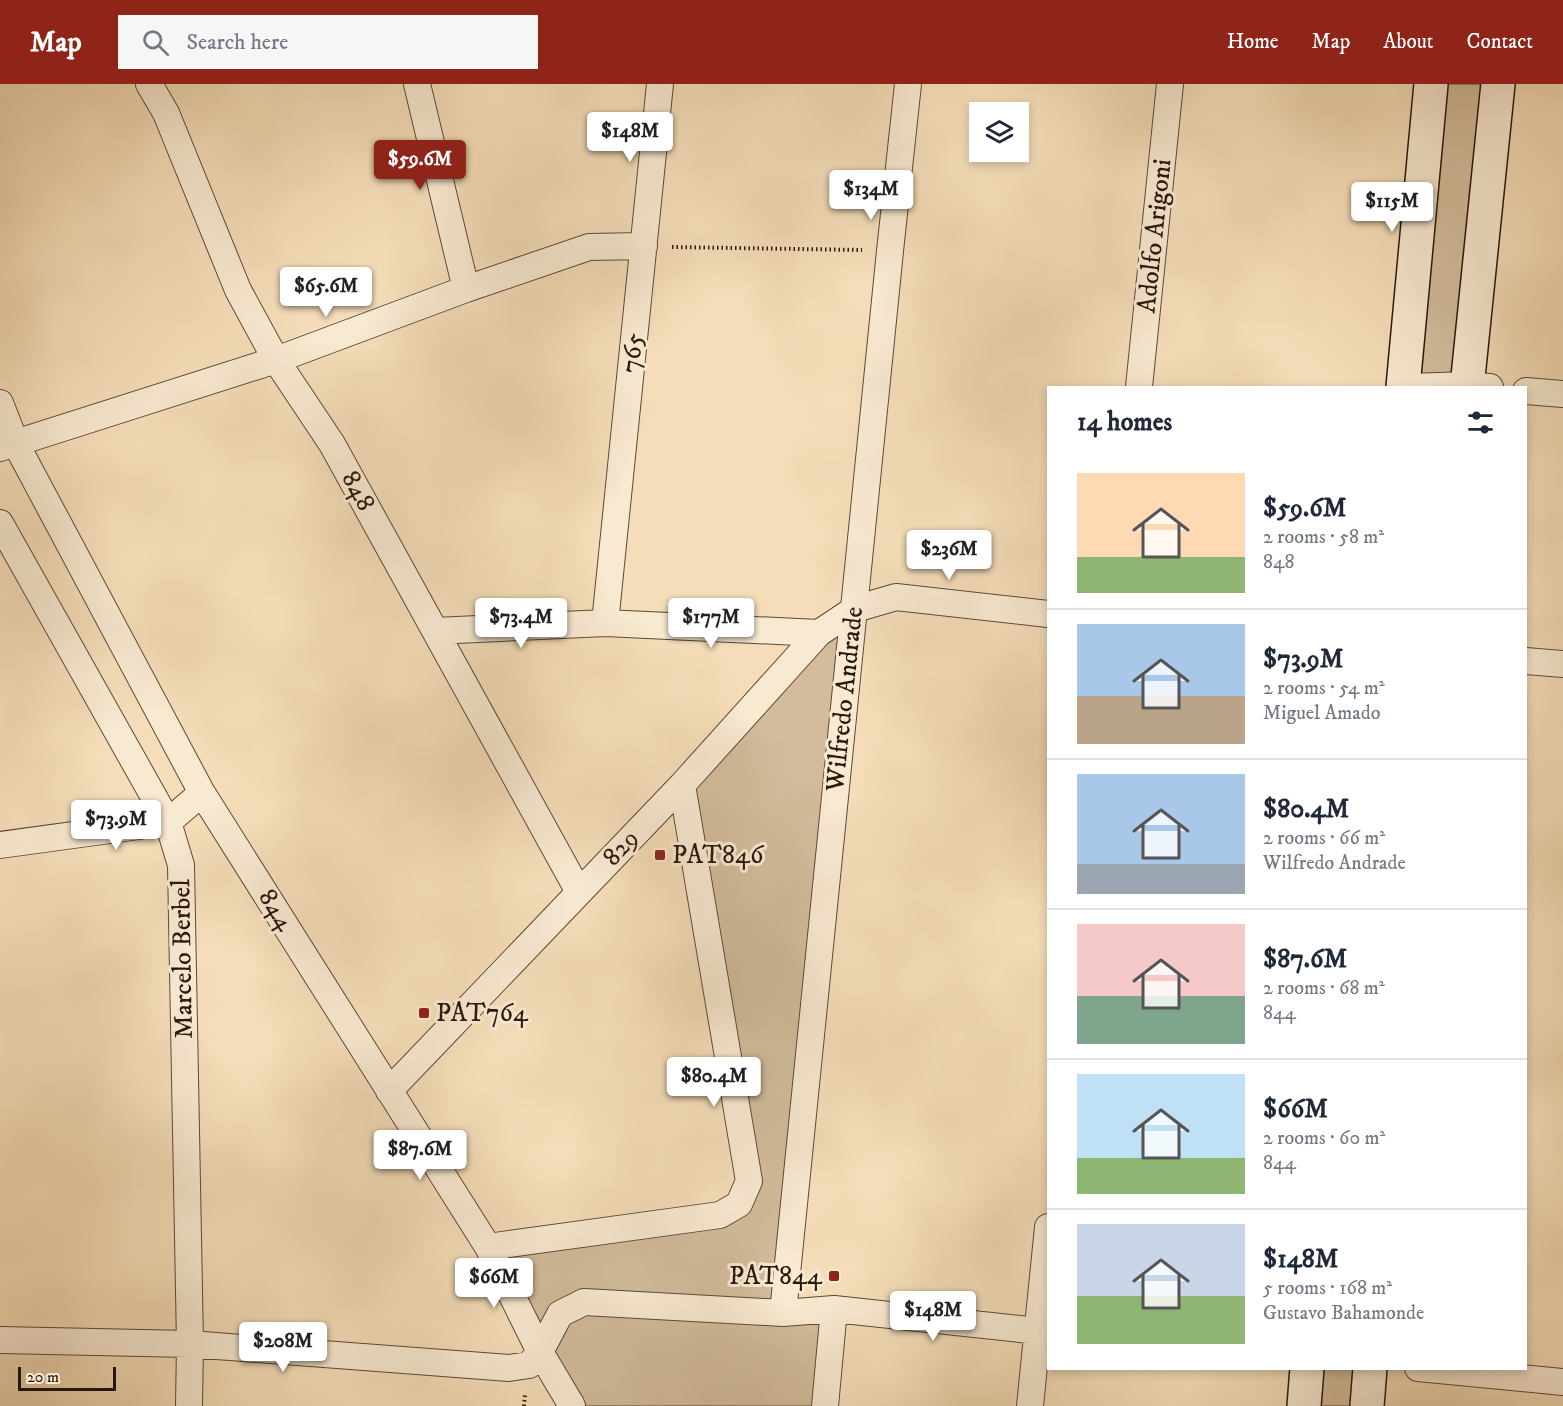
<!DOCTYPE html>
<meta charset="utf-8">
<style>
body{margin:0;font-family:"IM FELL DW Pica",serif;background:#f6f6f7;color:#1f2937;height:100vh;display:flex;flex-direction:column;font-size:22px;white-space:nowrap}
*{box-sizing:border-box;margin:0}
p{font-size:20px;color:#747a83}
.icon{flex:none;width:33px;height:33px;fill:none;stroke:currentColor;stroke-width:2;stroke-linecap:round;stroke-linejoin:round}
.map{position:relative;flex:1;overflow:hidden}
.side{position:absolute;left:1047px;top:302px;width:480px;height:984px;display:flex;flex-direction:column;background:#fff;border-radius:0px;box-shadow:0 3px 9px #0003}
.side>*{flex:none}
.controls{position:absolute;left:969px;top:18px;display:grid;gap:12px}
.controls a{display:grid;place-items:center;width:60px;height:60px;border-radius:0px;background:#fff;box-shadow:0 3px 9px #0003;font-size:30px}
.scale{position:absolute;left:18px;bottom:15px;width:98px;box-sizing:border-box;padding-left:6px;border:3px solid #2a180d;border-top:0;font-size:16px;line-height:21px;white-space:nowrap;color:#2a180d;-webkit-text-stroke:4px #f8e9d1;paint-order:stroke}
.price{position:absolute;translate:-50% -51px;padding:0 14px;border-radius:6px;background:#fff;color:#222;font-size:20px;line-height:39px;filter:drop-shadow(0 2px 3px #0008)}
.price::after{content:'';position:absolute;left:50%;top:36px;width:18px;height:14px;margin-left:-9px;background:inherit;clip-path:polygon(0 0,100% 0,50% 100%)}
.price.active{background:#8f2418;color:#fff}
ul{padding:0;list-style:none}
li{display:flex;align-items:center;gap:18px;height:150px;padding:0 30px}
li+li{border-top:2px solid #e0e1e3}
li span{display:grid;place-items:center;flex:none;width:168px;height:120px;border-radius:0px;color:#555}
li>.icon{margin-inline-start:auto}
span .icon{width:72px;height:72px;fill:#fffc;stroke-width:1}
li b{font-size:26px}
h2{display:flex;justify-content:space-between;align-items:center;height:72px;padding:0 30px;font-size:26px}
header{display:flex;align-items:center;gap:36px;box-sizing:border-box;height:84px;padding:0 30px;background:#8f2418;color:#fff}
header strong{font-size:28px}
nav{display:flex;gap:33px;margin-inline-start:auto;font-size:21px}
.search{width:420px;height:54px;background:#f6f6f7;display:flex;align-items:center;gap:15px;box-sizing:border-box;padding:0 21px;border-radius:0px;color:#747a83;font-size:22px}
.map>svg:first-child{display:block}
</style>
<header>
<strong>Map</strong>
<div class="search"><svg class="icon" aria-label="search" viewBox="0 0 24 24"><circle cx="10" cy="10" r="6"/><path d="M15 15l6 6"/></svg>Search here</div>
<nav><a>Home</a><a>Map</a><a>About</a><a>Contact</a></nav>
</header>
<div class="map">
<svg width="1563" height="1322" viewBox="0 0 1563 1322">
<rect width="100%" height="100%" fill="#f4ddb8"/>
<filter id="stains"><feTurbulence type="fractalNoise" baseFrequency=".00333" numOctaves="4"/><feColorMatrix values="0 0 0 0 .2 0 0 0 0 .09 0 0 0 0 .02 0 0 0 .5 -.17"/></filter>
<radialGradient id="worn" r=".72"><stop offset=".6" stop-color="#630" stop-opacity="0"/><stop offset="1" stop-color="#630" stop-opacity=".3"/></radialGradient>
<!-- green -->
<path fill="#d2bc9b" stroke="#7e6a54" stroke-width="1.5" d="M1431,0H1498L1467,303H1403Z
M855,525L783,1229L834,1225L825,1322H572L488,1163L720,1131L749,1097L682,701Z
M1307,1284H1370L1367,1322H1304Z"/>
<g fill="none" stroke-linecap="round" stroke-linejoin="round">
<defs>
<path id="minor" d="M149,0L166,29L238,206L276,276L332,360L579,808
M417,0L466,205
M1139,303L1170,0
M1410,303L1467,301L1490,303
M1526,307L1563,310
M0,319L16,360L202,709L488,1163L540,1268L572,1322
M0,364L276,276L466,205L589,163L644,162
M0,439L168,738L181,781L190,1260L189,1322
M605,539L660,0
M435,547L605,539L819,549
M1526,577L1563,580
M0,761L168,738L202,709
M389,1007L682,701L819,549L855,525L896,513L1048,530
M488,1163L720,1131L739,1120L749,1097L682,701
M783,1229L890,167L908,0
M0,1256L190,1260L509,1284L529,1281L540,1268L560,1230L584,1218L783,1229L834,1225L1048,1248
M1418,1284L1563,1298
M825,1322L834,1225
M1030,1322L1048,1143"/>
<path id="secondary" d="M1403,303L1431,0
M1467,303L1498,0
M1304,1322L1307,1284
M1367,1322L1370,1284"/>
</defs>
<!-- minor casing -->
<use href="#minor" stroke="#5c4938" stroke-width="28"/>
<!-- secondary casing -->
<use href="#secondary" stroke="#2a180d" stroke-width="36"/>
<!-- path -->
<path stroke="#2a180d" stroke-width="4" stroke-dasharray="1.5 3" stroke-linecap="butt" d="M672,163L862,166
M524,1322L525,1311"/>
<!-- minor -->
<use href="#minor" stroke="#f8e9d1" stroke-width="26"/>
<!-- secondary -->
<use href="#secondary" stroke="#f8e9d1" stroke-width="33"/>
</g>
<!-- markers -->
<g fill="#8f2418" stroke="#f8e9d1" stroke-width="2">
<rect x="654" y="765" width="12" height="12" rx="3"/>
<rect x="418" y="923" width="12" height="12" rx="3"/>
<rect x="828" y="1186" width="12" height="12" rx="3"/>
</g>
<g text-anchor="middle" dominant-baseline="central" stroke-width="6" stroke-linejoin="round" paint-order="stroke">
<!-- street labels -->
<g font-size="26" fill="#2a180d" stroke="#f8e9d1">
<text transform="translate(1155 152) rotate(-84)">Adolfo Arigoni</text>
<text transform="translate(633 269) rotate(-84)">765</text>
<text transform="translate(358 407) rotate(61)">848</text>
<text transform="translate(845 615) rotate(-84)">Wilfredo Andrade</text>
<text transform="translate(621 764) rotate(-46)">829</text>
<text transform="translate(276 826) rotate(58)">844</text>
<text transform="translate(183 875) rotate(-91)">Marcelo Berbel</text>
</g>
<!-- poi labels -->
<g font-size="26" fill="#2a180d" stroke="#f8e9d1" text-anchor="start">
<text x="672" y="771">PAT846</text>
<text x="436" y="929">PAT764</text>
<text x="822" y="1192" text-anchor="end">PAT844</text>
</g>
</g>
<rect width="100%" height="100%" filter="url(#stains)"/>
<rect width="100%" height="100%" fill="url(#worn)"/>
</svg>
<div class="controls">
<a><svg class="icon" aria-label="layers" viewBox="0 0 24 24"><path d="M12 4l9 5-9 5-9-5zM3 14l9 5 9-5"/></svg></a>
</div>
<div class="scale">20 m</div>
<b class="price" style="left:630px;top:79px">$148M</b>
<b class="price active" style="left:420px;top:107px">$59.6M</b>
<b class="price" style="left:871px;top:137px">$134M</b>
<b class="price" style="left:1392px;top:149px">$115M</b>
<b class="price" style="left:326px;top:234px">$65.6M</b>
<b class="price" style="left:949px;top:497px">$236M</b>
<b class="price" style="left:521px;top:565px">$73.4M</b>
<b class="price" style="left:711px;top:565px">$177M</b>
<b class="price" style="left:116px;top:767px">$73.9M</b>
<b class="price" style="left:714px;top:1024px">$80.4M</b>
<b class="price" style="left:420px;top:1097px">$87.6M</b>
<b class="price" style="left:494px;top:1225px">$66M</b>
<b class="price" style="left:933px;top:1258px">$148M</b>
<b class="price" style="left:283px;top:1289px">$208M</b>
<section class="side">
<h2>14 homes<svg class="icon" aria-label="filters" viewBox="0 0 24 24"><path d="M4 7h16M4 17h16"/><circle cx="9" cy="7" r="2"/><circle cx="15" cy="17" r="2"/></svg></h2>
<ul>
<li><span style="background:linear-gradient(#ffd9b3 70%,#8fb573 0)"><svg class="icon" aria-label="home" viewBox="0 0 24 24"><path d="M3 11l9-7 9 7M6 9v11h12V9"/></svg></span><div><b>$59.6M</b><p>2 rooms · 58 m²</p><p>848</p></div></li>
<li><span style="background:linear-gradient(#a9c7e8 60%,#b9a48a 0)"><svg class="icon" aria-label="home" viewBox="0 0 24 24"><path d="M3 11l9-7 9 7M6 9v11h12V9"/></svg></span><div><b>$73.9M</b><p>2 rooms · 54 m²</p><p>Miguel Amado</p></div></li>
<li><span style="background:linear-gradient(#a9c7e8 75%,#9aa5b1 0)"><svg class="icon" aria-label="home" viewBox="0 0 24 24"><path d="M3 11l9-7 9 7M6 9v11h12V9"/></svg></span><div><b>$80.4M</b><p>2 rooms · 66 m²</p><p>Wilfredo Andrade</p></div></li>
<li><span style="background:linear-gradient(#f6c9c9 60%,#7fa58c 0)"><svg class="icon" aria-label="home" viewBox="0 0 24 24"><path d="M3 11l9-7 9 7M6 9v11h12V9"/></svg></span><div><b>$87.6M</b><p>2 rooms · 68 m²</p><p>844</p></div></li>
<li><span style="background:linear-gradient(#bfe0f5 70%,#8fb573 0)"><svg class="icon" aria-label="home" viewBox="0 0 24 24"><path d="M3 11l9-7 9 7M6 9v11h12V9"/></svg></span><div><b>$66M</b><p>2 rooms · 60 m²</p><p>844</p></div></li>
<li><span style="background:linear-gradient(#c9d6e8 60%,#8fb573 0)"><svg class="icon" aria-label="home" viewBox="0 0 24 24"><path d="M3 11l9-7 9 7M6 9v11h12V9"/></svg></span><div><b>$148M</b><p>5 rooms · 168 m²</p><p>Gustavo Bahamonde</p></div></li>
</ul>
</section>
</div>
